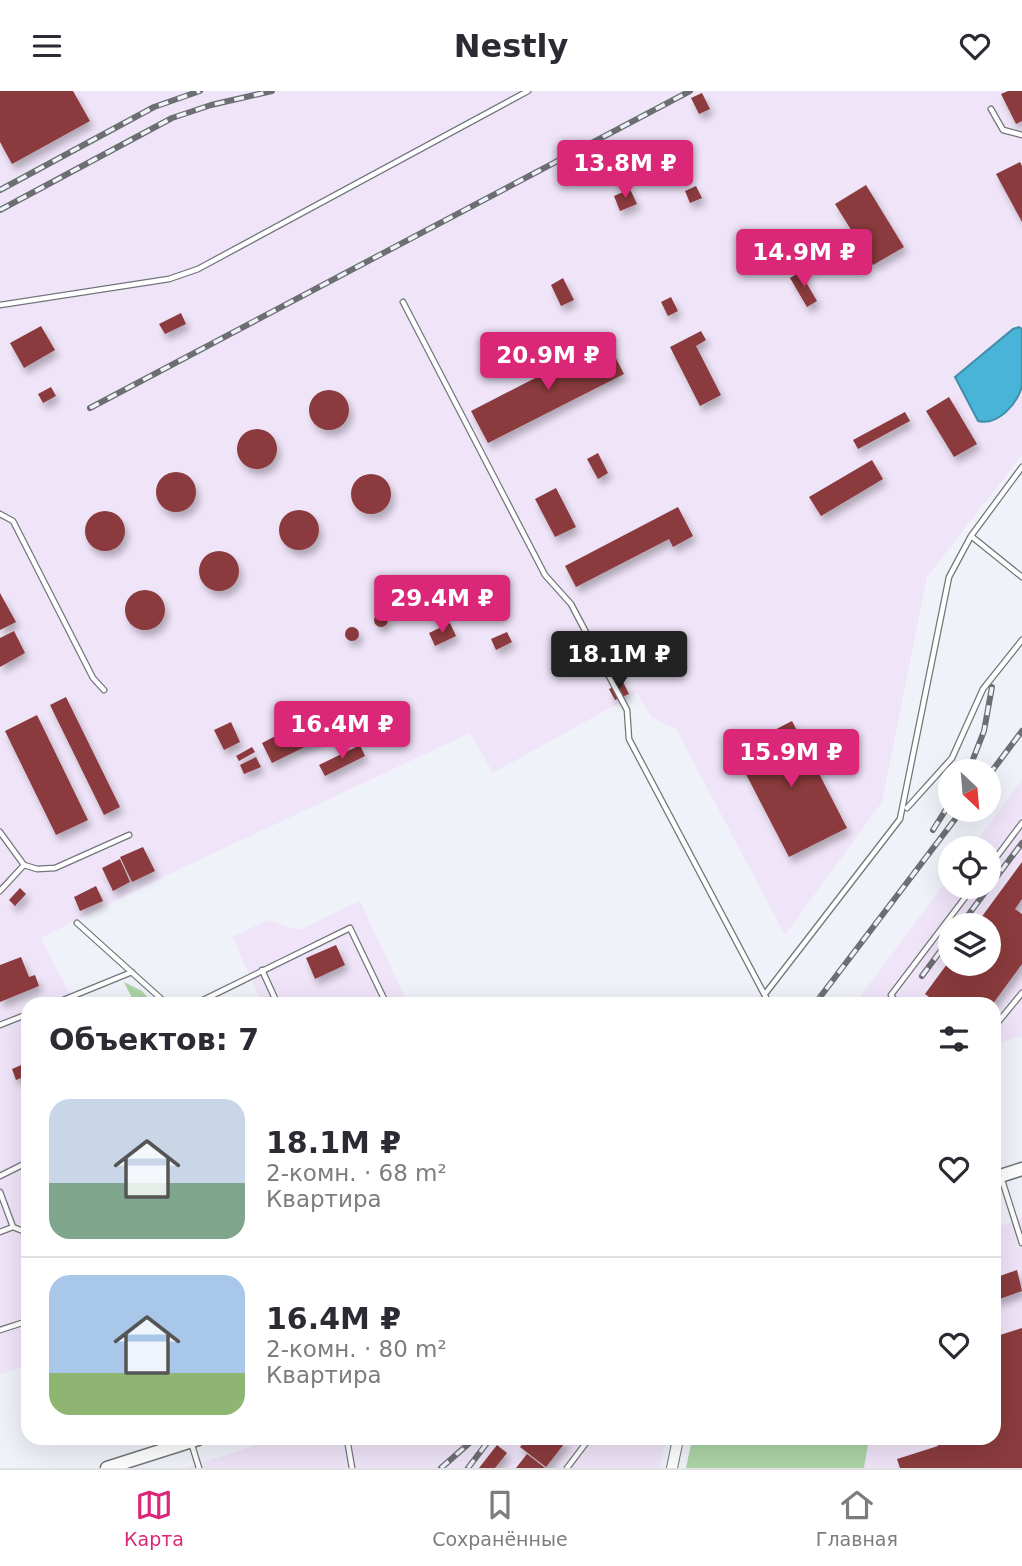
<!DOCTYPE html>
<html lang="ru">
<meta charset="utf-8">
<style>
body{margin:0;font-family:"DejaVu Sans",sans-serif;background:#f7f7f7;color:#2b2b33;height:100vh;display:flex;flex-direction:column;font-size:26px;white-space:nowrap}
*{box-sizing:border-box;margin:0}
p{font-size:23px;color:#7c7c81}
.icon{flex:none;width:38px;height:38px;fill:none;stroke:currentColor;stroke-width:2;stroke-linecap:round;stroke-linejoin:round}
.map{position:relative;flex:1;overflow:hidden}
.sheet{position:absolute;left:21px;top:906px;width:980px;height:448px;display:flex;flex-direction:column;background:#fff;border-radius:21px;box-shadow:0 7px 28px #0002}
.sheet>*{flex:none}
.needle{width:46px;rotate:154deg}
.fabs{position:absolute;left:938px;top:668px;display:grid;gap:14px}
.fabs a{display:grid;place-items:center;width:63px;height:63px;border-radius:50%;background:#fff;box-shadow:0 7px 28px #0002;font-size:35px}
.price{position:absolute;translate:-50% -60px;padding:0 16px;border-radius:7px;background:#db2777;color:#fff;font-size:23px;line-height:46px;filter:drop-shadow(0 2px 4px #0008)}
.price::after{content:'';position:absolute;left:50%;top:42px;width:21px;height:16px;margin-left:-10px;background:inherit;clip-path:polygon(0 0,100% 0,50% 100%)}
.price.active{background:#222;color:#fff}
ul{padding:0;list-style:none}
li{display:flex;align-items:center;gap:21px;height:175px;padding:0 28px}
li+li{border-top:2px solid #e1e1e2}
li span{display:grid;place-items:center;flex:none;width:196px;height:140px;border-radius:21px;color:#555}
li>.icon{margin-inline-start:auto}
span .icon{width:84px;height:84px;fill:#fffc;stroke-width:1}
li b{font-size:30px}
h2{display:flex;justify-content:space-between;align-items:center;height:84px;padding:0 28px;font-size:30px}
header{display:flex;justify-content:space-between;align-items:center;height:91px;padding:0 28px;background:#fff;font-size:32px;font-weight:700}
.tab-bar{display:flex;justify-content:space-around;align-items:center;height:98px;border-top:2px solid #e1e1e2;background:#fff;font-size:19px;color:#7c7c81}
.tab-bar a{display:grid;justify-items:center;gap:4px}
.tab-bar .active{color:#db2777}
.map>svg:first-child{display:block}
</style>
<header><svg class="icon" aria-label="menu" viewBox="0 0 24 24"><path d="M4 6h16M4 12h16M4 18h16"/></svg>Nestly<svg class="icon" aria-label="heart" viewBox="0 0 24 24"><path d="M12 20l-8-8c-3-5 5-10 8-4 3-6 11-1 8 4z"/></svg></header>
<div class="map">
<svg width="1022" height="1377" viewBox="0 0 1022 1377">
<defs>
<filter id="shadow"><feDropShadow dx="3.5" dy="6" stdDeviation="3.5" flood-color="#0004"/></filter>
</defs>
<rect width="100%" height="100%" fill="#eff3f9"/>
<!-- industrial -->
<path fill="#efe4f8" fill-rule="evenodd" d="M0,0H1022V364L927,486L882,711L785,844L676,638L651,626L637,602L493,682L470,642L167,784L41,847L75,913L86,908L89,913L28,914V1275L0,1283Z
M1022,689V945L994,954V914H854L950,785V796H989V758H971ZM950,835H989V873H950Z
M360,810L408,913H263L232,846L268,829L299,839Z
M1022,1127V1377H864L869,1348H994V1144L1000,1142L1001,1135Z
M275,1348H666L660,1377H185Z"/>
<!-- green -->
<path fill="#acd4a6" d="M124,891L142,900L154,913H135Z
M692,1348H869L864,1377H686Z"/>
<!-- water -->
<path fill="#47b4d8" stroke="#428ea8" stroke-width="2" d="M1019,236L1022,238C1022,255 1022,279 1022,295C1017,314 997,335 978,330L955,286L1013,238Z"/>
<!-- building -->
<path fill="#8b3a3d" filter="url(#shadow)" d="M0,0H73L90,30L12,73L0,51Z
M1008,0H1022V30L1016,33L1001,3Z
M702,2L710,18L699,23L691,7Z
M1020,71L1022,75V131L996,83Z
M866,94L904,156L873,174L835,113Z
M696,95L702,107L690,112L685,100Z
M630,98L637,113L620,120L614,105Z
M800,181L817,210L807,216L790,187Z
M563,187L574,209L561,215L551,194Z
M671,206L678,220L668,225L661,211Z
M181,222L186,233L165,243L159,233Z
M41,235L55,259L24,277L10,252Z
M701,240L706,249L696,255L721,304L700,315L670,256Z
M607,250L624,283L488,352L471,320Z
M51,296L56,305L43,312L38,303Z
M309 319a20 20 0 1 1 40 0a20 20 0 1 1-40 0Z
M949,306L977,353L954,366L926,320Z
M905,321L910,330L858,358L853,349Z
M237 358a20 20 0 1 1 40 0a20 20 0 1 1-40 0Z
M598,362L608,382L598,388L587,368Z
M872,369L883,388L821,425L809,406Z
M156 401a20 20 0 1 1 40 0a20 20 0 1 1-40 0Z
M351 403a20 20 0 1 1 40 0a20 20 0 1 1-40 0Z
M556,397L576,436L555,446L535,408Z
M678,416L693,445L673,456L669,448L576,496L565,475Z
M279 439a20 20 0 1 1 40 0a20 20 0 1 1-40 0Z
M85 440a20 20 0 1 1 40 0a20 20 0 1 1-40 0Z
M199 480a20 20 0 1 1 40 0a20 20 0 1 1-40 0Z
M125 519a20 20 0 1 1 40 0a20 20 0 1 1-40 0Z
M0,502L16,531L0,539Z
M374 529a7 7 0 1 1 14 0a7 7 0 1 1-14 0Z
M450,532L456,545L435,555L429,542Z
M345 543a7 7 0 1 1 14 0a7 7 0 1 1-14 0Z
M14,540L25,562L0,576V547Z
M507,541L512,551L496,559L491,548Z
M623,591L629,603L615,609L609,598Z
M66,606L120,716L104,724L50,614Z
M326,619L337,640L272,672L262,652Z
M37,624L88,729L56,744L5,640Z
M792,630L847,737L789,766L734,660Z
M231,631L240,651L224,659L214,639Z
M360,654L365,665L325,685L319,674Z
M252,656L255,661L239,670L236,665Z
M256,666L261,676L244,683L240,674Z
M143,756L155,780L132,791L120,766Z
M120,768L130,791L113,800L102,777Z
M1022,771V808L1015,818L1022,823V873L992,914H940L925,903L950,869V873H989V835H975Z
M96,795L103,810L80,820L74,806Z
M20,797L26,803L15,815L9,809Z
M336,854L345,874L315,888L306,867Z
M21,866L29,886L35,884L39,895L0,911V874Z
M28,971V984L16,989L12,978Z
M1017,1179L1022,1200L994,1210V1187Z
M1022,1237V1377H900L897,1368L938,1355L936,1348H994V1246Z
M527,1348H568L546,1376L520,1356Z
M497,1354L507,1362L495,1377H479Z
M527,1363L545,1377H516Z"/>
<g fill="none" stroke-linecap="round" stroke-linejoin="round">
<defs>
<path id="service" d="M991,18L1003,39L1022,44
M403,211L545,484L571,513L627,619L629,648L770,914
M0,214L169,188L198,178L528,0
M0,423L13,430L93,587L104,599
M971,445L1022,486
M907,717L952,667L983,598L1022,549
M0,741L24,774L37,778L55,777L129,744
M989,776L1022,732
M0,800L24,774
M77,832L168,914
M262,879L278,914
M765,903L900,728L949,486L971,445L1022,376
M51,914L132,881
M193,914L350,837L387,914
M898,914L891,904L973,796
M0,934L28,923
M994,936L1022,902
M0,1085L24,1073L28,1050
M1001,1086L1022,1152
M0,1101L13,1136
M0,1141L13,1136L28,1142
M0,1239L28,1230
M347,1348L352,1377
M191,1351L199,1377
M567,1377L589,1348"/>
<path id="minor" d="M672,1377L678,1348"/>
<path id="tertiary" d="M994,1087L1022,1078
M107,1377L198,1348"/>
</defs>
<!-- service casing -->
<use href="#service" stroke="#72767b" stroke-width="7"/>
<!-- minor casing -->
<use href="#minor" stroke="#72767b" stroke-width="12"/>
<!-- tertiary casing -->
<use href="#tertiary" stroke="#72767b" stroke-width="15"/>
<!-- service -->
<use href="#service" stroke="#fff" stroke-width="4.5"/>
<!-- minor -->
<use href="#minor" stroke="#fff" stroke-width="10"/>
<!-- tertiary -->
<use href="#tertiary" stroke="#fff" stroke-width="12"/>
<defs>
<path id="rail" d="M0,99L154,16L200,0
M0,119L172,27L211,14L272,0
M90,317L690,0
M968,681L984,640L992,596
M989,684L1022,640
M933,739L950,712
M989,796L1022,752
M960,835L989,796
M922,885L950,847
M814,914L962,719
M441,1377L474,1348
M468,1377L490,1348"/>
</defs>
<!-- rail casing -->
<use href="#rail" stroke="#6c6e72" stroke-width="6"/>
<!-- rail -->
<use href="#rail" stroke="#eff3f9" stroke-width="3.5" stroke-dasharray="10" stroke-linecap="butt"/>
</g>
</svg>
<div class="fabs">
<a><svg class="needle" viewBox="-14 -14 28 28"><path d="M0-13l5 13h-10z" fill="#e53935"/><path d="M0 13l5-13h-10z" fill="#7c7c81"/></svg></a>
<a><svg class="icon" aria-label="locate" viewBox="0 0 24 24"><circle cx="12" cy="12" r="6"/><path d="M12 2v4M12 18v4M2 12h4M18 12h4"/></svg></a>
<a><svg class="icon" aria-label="layers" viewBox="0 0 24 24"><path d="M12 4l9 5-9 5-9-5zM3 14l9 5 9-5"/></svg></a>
</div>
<b class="price" style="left:625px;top:109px">13.8M ₽</b>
<b class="price" style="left:804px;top:198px">14.9M ₽</b>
<b class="price" style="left:548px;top:301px">20.9M ₽</b>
<b class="price" style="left:442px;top:544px">29.4M ₽</b>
<b class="price active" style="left:619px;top:600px">18.1M ₽</b>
<b class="price" style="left:342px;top:670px">16.4M ₽</b>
<b class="price" style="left:791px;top:698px">15.9M ₽</b>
<section class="sheet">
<h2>Объектов: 7<svg class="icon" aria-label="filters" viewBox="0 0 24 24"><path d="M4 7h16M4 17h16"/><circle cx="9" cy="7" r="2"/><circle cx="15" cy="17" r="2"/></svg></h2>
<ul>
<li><span style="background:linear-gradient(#c9d6e8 60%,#7fa58c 0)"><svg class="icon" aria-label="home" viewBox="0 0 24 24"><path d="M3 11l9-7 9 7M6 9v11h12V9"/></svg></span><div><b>18.1M ₽</b><p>2-комн. · 68 m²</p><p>Квартира</p></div><svg class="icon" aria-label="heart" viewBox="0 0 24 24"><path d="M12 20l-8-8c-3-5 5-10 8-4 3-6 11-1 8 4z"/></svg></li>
<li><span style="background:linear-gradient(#a9c7e8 70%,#8fb573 0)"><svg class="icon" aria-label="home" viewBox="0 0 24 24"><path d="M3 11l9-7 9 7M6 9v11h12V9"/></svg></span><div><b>16.4M ₽</b><p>2-комн. · 80 m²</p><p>Квартира</p></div><svg class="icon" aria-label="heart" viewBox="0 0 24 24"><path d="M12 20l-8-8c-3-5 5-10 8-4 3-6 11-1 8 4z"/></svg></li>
</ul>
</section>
</div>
<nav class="tab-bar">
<a class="active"><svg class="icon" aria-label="map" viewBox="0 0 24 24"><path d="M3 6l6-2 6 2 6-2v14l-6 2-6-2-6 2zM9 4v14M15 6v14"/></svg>Карта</a>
<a><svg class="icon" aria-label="saved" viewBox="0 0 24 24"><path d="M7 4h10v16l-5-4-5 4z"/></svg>Сохранённые</a>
<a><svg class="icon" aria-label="home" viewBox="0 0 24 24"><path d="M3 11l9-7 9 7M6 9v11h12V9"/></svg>Главная</a>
</nav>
